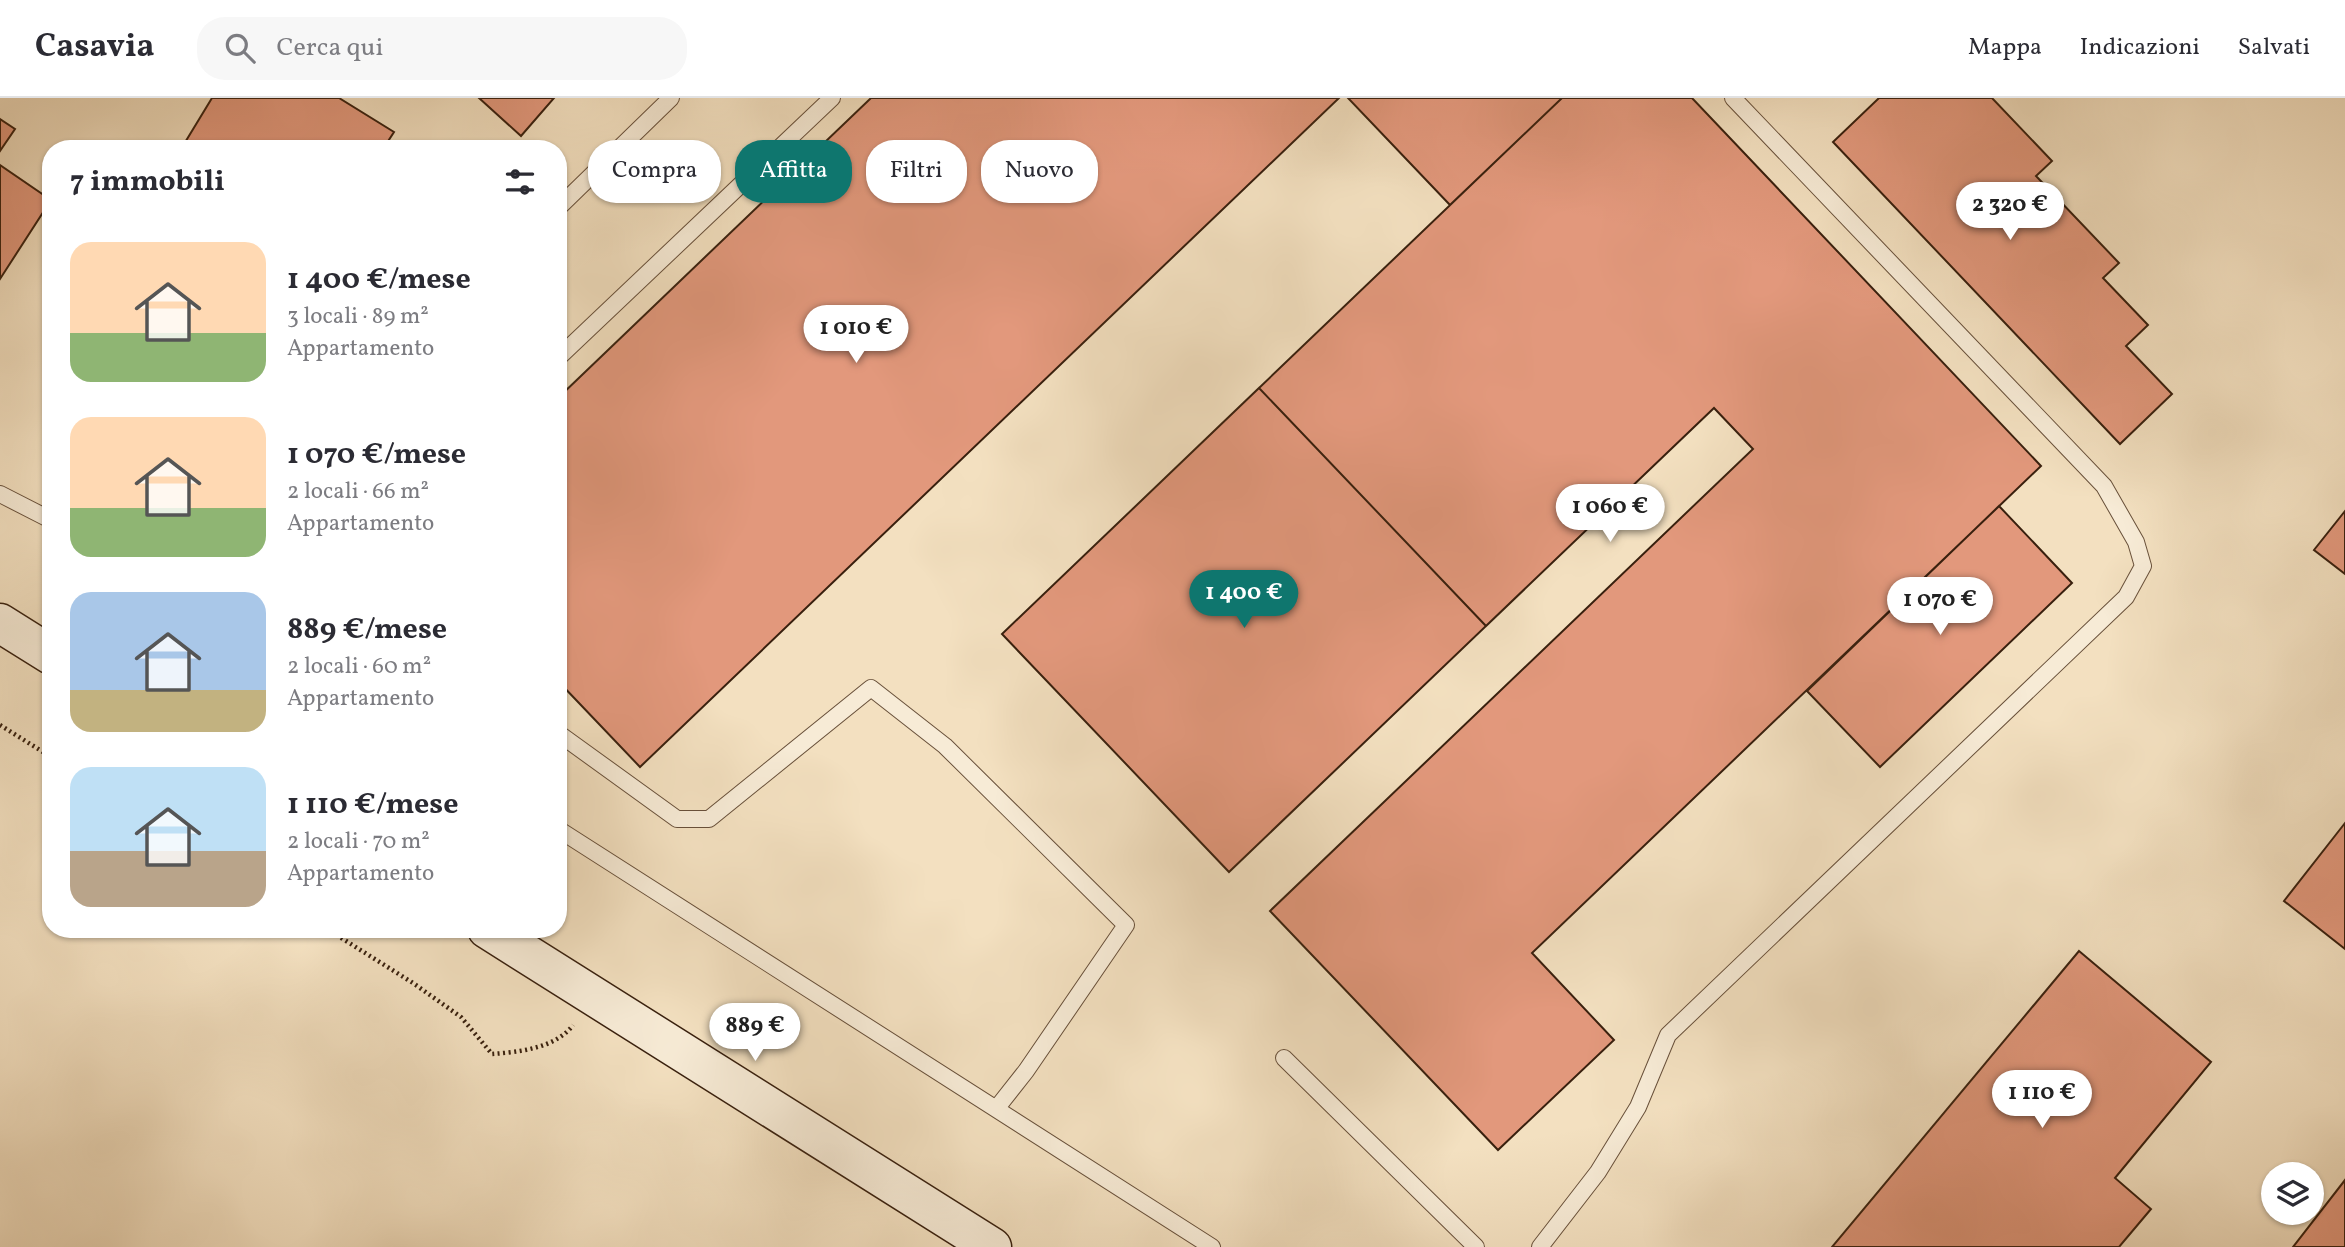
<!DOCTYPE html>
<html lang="it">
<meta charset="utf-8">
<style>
body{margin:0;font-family:Vollkorn,serif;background:#f7f7f7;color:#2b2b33;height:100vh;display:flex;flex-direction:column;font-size:26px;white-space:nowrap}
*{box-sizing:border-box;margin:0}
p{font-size:23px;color:#7c7c81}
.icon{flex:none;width:38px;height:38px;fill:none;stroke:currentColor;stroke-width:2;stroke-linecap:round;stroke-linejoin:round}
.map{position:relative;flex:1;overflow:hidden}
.panel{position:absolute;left:42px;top:42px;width:525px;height:798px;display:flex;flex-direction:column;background:#fff;border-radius:28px;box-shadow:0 2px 5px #0004}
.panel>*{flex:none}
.top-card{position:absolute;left:588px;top:42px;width:665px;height:63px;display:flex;gap:14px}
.controls{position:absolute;left:2261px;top:1064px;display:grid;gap:14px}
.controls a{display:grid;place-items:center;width:63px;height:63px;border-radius:50%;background:#fff;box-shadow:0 2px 5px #0004;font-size:35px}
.price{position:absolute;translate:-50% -60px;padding:0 16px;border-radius:24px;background:#fff;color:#222;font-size:23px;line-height:46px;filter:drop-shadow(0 2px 4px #0008)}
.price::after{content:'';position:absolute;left:50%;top:42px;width:21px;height:16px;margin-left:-10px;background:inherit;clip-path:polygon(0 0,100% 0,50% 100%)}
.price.active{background:#0f766e;color:#fff}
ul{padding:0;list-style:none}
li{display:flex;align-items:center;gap:21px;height:175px;padding:0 28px}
li span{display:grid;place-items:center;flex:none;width:196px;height:140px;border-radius:21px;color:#555}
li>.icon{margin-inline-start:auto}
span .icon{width:84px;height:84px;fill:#fffc;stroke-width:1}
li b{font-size:30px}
h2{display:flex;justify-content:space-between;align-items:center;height:84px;padding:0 28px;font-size:30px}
.pill{padding:0 24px;border-radius:28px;background:#fff;box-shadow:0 2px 5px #0004;font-size:24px;line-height:63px}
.pill.active{background:#0f766e;color:#fff}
header{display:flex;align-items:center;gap:42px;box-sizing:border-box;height:98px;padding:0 35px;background:#fff;border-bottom:2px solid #e1e1e2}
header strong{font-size:33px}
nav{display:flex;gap:38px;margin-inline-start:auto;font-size:24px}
.search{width:490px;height:63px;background:#f7f7f7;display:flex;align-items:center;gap:18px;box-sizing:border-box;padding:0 24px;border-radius:28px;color:#7c7c81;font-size:26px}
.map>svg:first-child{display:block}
</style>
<header>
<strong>Casavia</strong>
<div class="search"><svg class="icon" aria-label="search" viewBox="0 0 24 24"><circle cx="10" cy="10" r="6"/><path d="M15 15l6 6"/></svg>Cerca qui</div>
<nav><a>Mappa</a><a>Indicazioni</a><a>Salvati</a></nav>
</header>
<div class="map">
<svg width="2345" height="1149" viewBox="0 0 2345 1149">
<rect width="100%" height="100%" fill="#f3e0c0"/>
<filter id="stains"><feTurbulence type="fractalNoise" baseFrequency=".00286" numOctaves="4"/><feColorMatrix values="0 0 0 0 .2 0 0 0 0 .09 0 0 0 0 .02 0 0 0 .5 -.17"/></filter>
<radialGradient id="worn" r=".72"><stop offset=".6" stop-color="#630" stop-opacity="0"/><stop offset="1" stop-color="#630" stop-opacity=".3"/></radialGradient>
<!-- building -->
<path fill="#e2987c" stroke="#39200e" stroke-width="2" d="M212,0H339L394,34L383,51H181Z
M479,0H554L521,38Z
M871,0H1339L640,669L558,583V300Z
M1348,0H1562L1450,107Z
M1562,0H1692L2041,368L1532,855L1614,942L1498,1052L1270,813L1753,351L1714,310L1486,528L1259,290Z
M1879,0H1992L2052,63L2036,78L2119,165L2103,180L2148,227L2126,248L2172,296L2120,346L1833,44Z
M0,21L15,31L0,53Z
M0,67L51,102L0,181Z
M1259,290L1486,528L1229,774L1002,536Z
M1999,408L2072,485L1880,669L1807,593Z
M2345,413V476L2314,452Z
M2345,725V851L2284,803Z
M2079,853L2211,964L2115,1080L2151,1111L2119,1149H1832Z
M2345,1082V1149H2293Z"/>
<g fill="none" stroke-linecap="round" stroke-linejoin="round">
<defs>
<path id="service" d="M558,110L671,0
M558,260L832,0
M0,396L51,422
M558,635L677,721H709L871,590L945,648L1126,827L1026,973L996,1011
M558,731L1212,1149
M1284,960L1476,1149
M1540,1149L1598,1074L1638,1009L1668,937L2126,499L2143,468L2136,444L2104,388L1733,0"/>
<path id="secondary" d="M0,525L51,557
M487,831L992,1149"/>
</defs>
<!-- service casing -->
<use href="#service" stroke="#68503a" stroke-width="18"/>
<!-- secondary casing -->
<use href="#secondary" stroke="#39200e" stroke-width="41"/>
<!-- path -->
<path stroke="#39200e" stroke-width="4.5" stroke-dasharray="2 3.5" stroke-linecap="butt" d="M0,627L51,659
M327,831L413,885L461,919L492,956C519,954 556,950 573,927"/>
<!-- service -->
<use href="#service" stroke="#f7ebd6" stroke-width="16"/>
<!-- secondary -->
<use href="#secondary" stroke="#f7ebd6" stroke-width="38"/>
</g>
<rect width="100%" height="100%" filter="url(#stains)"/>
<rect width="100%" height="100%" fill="url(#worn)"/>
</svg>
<div class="controls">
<a><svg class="icon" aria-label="layers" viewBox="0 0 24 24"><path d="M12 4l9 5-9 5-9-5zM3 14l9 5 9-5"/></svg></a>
</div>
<b class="price" style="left:2010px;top:144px">2 320 €</b>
<b class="price" style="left:856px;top:267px">1 010 €</b>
<b class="price" style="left:1610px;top:446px">1 060 €</b>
<b class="price active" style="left:1244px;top:532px">1 400 €</b>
<b class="price" style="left:1940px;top:539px">1 070 €</b>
<b class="price" style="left:755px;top:965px">889 €</b>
<b class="price" style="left:2042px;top:1032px">1 110 €</b>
<div class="top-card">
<a class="pill">Compra</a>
<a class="pill active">Affitta</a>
<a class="pill">Filtri</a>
<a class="pill">Nuovo</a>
</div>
<section class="panel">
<h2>7 immobili<svg class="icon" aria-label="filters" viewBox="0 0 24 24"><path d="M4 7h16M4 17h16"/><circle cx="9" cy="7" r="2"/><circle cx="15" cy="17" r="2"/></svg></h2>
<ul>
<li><span style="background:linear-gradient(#ffd9b3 65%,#8fb573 0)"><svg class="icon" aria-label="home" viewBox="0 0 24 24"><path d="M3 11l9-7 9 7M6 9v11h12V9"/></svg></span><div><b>1 400 €/mese</b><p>3 locali · 89 m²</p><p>Appartamento</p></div></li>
<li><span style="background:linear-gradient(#ffd9b3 65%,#8fb573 0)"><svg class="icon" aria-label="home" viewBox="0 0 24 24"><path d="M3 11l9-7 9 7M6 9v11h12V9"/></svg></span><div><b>1 070 €/mese</b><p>2 locali · 66 m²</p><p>Appartamento</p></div></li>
<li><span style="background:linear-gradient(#a9c7e8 70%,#c2b280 0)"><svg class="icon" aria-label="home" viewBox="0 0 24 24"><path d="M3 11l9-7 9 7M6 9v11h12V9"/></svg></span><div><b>889 €/mese</b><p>2 locali · 60 m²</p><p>Appartamento</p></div></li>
<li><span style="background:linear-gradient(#bfe0f5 60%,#b9a48a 0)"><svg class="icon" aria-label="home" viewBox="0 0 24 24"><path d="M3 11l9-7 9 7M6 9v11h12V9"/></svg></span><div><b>1 110 €/mese</b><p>2 locali · 70 m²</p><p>Appartamento</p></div></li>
</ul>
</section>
</div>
